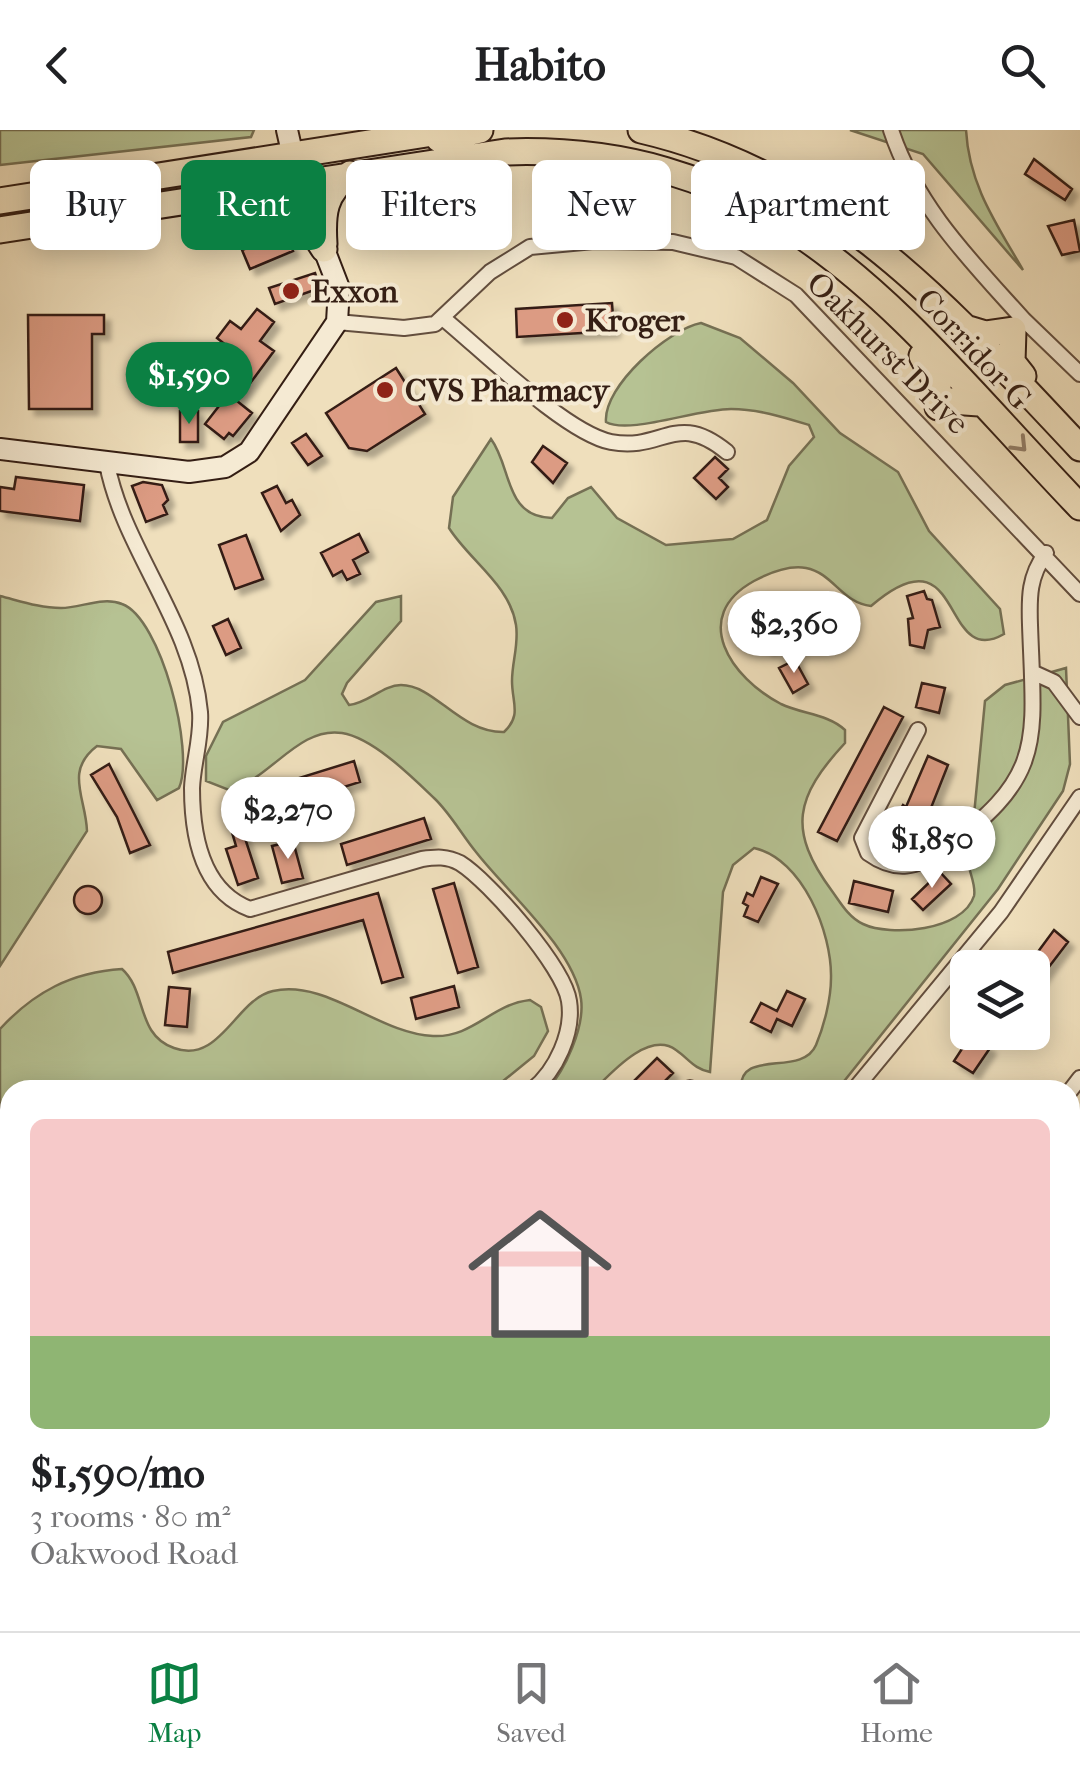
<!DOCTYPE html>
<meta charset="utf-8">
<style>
body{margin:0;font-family:"IM FELL French Canon",serif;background:#f2f2f2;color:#202124;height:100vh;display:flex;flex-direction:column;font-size:38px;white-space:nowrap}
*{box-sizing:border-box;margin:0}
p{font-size:32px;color:#757577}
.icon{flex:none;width:55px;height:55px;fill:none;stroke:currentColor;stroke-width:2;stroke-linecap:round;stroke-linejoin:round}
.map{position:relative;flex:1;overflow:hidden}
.side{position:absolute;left:0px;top:950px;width:1080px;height:552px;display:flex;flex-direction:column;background:#fff;border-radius:30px 30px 0 0;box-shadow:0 5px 25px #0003}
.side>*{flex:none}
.top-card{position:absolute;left:30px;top:30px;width:1020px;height:90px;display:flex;gap:20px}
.fabs{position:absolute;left:950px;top:820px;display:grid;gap:20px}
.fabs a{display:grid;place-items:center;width:100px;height:100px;border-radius:15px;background:#fff;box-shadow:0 5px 25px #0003;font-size:50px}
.price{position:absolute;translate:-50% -85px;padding:0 22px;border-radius:35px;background:#fff;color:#222;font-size:32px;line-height:65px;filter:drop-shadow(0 2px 5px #0008)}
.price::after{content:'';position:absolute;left:50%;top:60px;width:30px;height:22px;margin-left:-15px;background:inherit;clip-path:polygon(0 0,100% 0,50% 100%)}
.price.active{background:#0b8043;color:#fff}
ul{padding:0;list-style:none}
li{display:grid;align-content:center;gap:20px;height:530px;padding:0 30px}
li span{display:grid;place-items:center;height:310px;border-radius:15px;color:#555}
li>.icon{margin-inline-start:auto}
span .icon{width:180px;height:180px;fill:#fffc;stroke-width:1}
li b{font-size:42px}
.tag{padding:0 35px;border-radius:15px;background:#fff;box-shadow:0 5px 25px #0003;font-size:35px;line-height:90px}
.tag.active{background:#0b8043;color:#fff}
header{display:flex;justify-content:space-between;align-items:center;height:130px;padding:0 30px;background:#fff;font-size:45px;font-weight:700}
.tabs{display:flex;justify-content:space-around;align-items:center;height:140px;border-top:2px solid #e0e0e0;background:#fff;font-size:28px;color:#757577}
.tabs a{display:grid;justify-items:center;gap:5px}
.tabs .active{color:#0b8043}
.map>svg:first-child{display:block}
</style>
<header><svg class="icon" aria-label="back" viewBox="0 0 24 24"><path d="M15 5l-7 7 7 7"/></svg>Habito<svg class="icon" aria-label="search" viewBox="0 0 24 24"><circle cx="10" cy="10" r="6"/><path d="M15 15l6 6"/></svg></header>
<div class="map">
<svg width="1080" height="1501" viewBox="0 0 1080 1501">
<defs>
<filter id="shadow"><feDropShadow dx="6" dy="6" stdDeviation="2.5" flood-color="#0004"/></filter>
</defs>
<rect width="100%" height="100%" fill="#efdfbc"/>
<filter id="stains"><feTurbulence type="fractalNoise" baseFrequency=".002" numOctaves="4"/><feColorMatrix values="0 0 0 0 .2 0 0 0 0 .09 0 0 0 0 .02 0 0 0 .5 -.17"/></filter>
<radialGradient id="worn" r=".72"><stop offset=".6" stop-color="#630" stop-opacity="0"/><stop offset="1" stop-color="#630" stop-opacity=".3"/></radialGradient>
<!-- green -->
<path fill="#b6c293" stroke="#757054" stroke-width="2.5" d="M0,0H254L251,7L0,35Z
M850,0H966C969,55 996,93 1023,140L923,24Z
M701,193L740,208L793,253L840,303L898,342L929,401L1000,479L1004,504C940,541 965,395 871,476C842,473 833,443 806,438C789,435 769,443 754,451C689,487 731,548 781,574C802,584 828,584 845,600V613C795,667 787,700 832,761C840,772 849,788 863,794C890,807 963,801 974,766C976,757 971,746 969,737L985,571L1005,555L1066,538L1070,634L1063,661L998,759L837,960H741C738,917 802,948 816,915C824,896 831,869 831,848C832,803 803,729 754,718L733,735L723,762L710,942C694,939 689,929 676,920C649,900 611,943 594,960H547C565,940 585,897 581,869C574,819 507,762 476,722C462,705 450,683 434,668C411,646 373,608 342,603C298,596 269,651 229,660L206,651V626L223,592L305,550L376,472L401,466V491L347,553L342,564L349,575C368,573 383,555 401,555C435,555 460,603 504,602C522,585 512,573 512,551C512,532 519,514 516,495C510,455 469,430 449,398L453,367L491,309C512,337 504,387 552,388L568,368L591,357L617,388L666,415L733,409L767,390L789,336L814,307L809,295C783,287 758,279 731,279C696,279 629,305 606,292C603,256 669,199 701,193Z
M0,466C20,471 40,478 61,478C81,478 103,466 122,474C161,488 195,622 179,658L157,670L121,619L97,616C64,641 86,668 87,701L0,836Z
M122,839C147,861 136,905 174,918C220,935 236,869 273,861C327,849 379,904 433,906C473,908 492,874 530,870L541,877L548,901L534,926L492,960H10V1055L0,1058V899C34,862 72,842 122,839Z
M1080,1151V1355L1070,1334V1153Z
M0,1182H10V1247L0,1244Z"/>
<!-- building -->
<path fill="#dc9b83" stroke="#341e14" stroke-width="2.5" filter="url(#shadow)" d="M1034,29L1072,59L1065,70L1025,44Z
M1074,90L1080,121L1062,125L1048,96Z
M286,103L293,121L250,139L242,120Z
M315,143L320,158L275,174L269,158Z
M612,173L614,201L517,207L516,179Z
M257,179L274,192L260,211L274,221L237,271L252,283L233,306L229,303L224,309L205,294L233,258L209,240L227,216L217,208L230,191L241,199Z
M28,185H104V204H92V279H29Z
M396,238L425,284L367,321L349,318L326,283Z
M180,281H198V312H180Z
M306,304L322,326L308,335L292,313Z
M543,316L567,333L553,353L532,332Z
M715,327L728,339L719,348L728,357L716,369L694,348Z
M16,347L84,355L80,391L0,381V357L14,359Z
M143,352L162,355L168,370L163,375L167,384L146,392L132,356Z
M277,356L286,373L292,370L300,385L281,401L262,363Z
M359,404L368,422L353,430L360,444L347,450L342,441L333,446L321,423Z
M246,405L263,449L235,459L219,415Z
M924,461L927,469L932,470L940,497L928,500L924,518L910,515L908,489L913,488L907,466Z
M762,487L780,511L768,520L751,496Z
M228,489L241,518L226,525L213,496Z
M795,530L808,554L793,563L779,538Z
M922,553L945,558L939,583L916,577Z
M884,577L903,587L837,711L818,702Z
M928,626L948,635L927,688L920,701L914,698L902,721L883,710L903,675L906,677Z
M354,631L360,652L266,681L269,691L242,699L258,748L238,755L226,719L236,716L226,682L273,667L270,657Z
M109,634L150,715L130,723L117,687L91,645Z
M424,688L431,709L347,735L341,714Z
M293,711L303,748L282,753L272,716Z
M940,742L951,754L923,780L912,769Z
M761,747L778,754L758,792L744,786L748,776L743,773L747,763L753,766Z
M854,751L893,761L888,782L849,773Z
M454,753L478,837L458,843L433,759Z
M74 770a14 14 0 1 1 28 0a14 14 0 1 1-28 0Z
M378,763L403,847L382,853L363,790L173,843L168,822Z
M1054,800L1068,812L1032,859V838H1026Z
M454,856L459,877L416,889L411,868Z
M169,857L190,859L187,897L165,895Z
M787,861L805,869L792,896L777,889L771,902L751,892L761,873L777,881Z
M971,905L990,918L973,943L954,931Z
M657,928L673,943L656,960H636L630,955Z
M10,1147V1171L0,1176V1152Z
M0,1265L10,1268V1287L0,1284Z"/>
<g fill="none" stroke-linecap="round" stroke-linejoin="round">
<defs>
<path id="street" d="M891,0C916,76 970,130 1023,189L1013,200
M444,189C483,221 566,303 611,312C663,322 676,280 727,322
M1023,189L1080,244
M337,192L404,198L435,194L490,142L530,117L594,111L673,112L736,127L796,165L1080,464
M107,334C124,421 192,492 200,582C202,608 193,633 192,658C192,706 202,761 250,779L422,729C436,727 447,726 460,733C489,751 564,837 569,871C574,902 556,941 532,960
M1032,542L1054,552L1080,587
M918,600L862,708L868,723C896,743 917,738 944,719C1046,646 1034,612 1030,495C1029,467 1029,446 1046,423
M688,960L690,958
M854,960L1001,782L1080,667
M1070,961L1080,948
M0,1128L10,1124
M0,1309L10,1320
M9,1338L10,1321
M0,1396L10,1405
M159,1492L167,1501
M352,1492L356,1501
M871,1492L896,1499L930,1492
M1033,1492L1043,1501
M595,1501V1492
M779,1501L782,1492
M1067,1501L1074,1494"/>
<path id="secondary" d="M287,0L292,22
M0,319L189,342L225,337L249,322L337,192L339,158L310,83L309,49"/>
<path id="highway" d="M641,0C834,45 950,180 1080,318
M439,9L480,0
M257,70L293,71L324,119
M0,71L452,0
M0,100L505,22C785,12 906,196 1080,377
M324,114C322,83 324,63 350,44
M965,198L985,204L1013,200L1012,232L1023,246
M922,226L938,255V277L951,271L979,273"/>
</defs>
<!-- street casing -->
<use href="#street" stroke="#634e3e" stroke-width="18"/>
<!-- secondary casing -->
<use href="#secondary" stroke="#341e14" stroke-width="24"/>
<!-- highway casing -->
<use href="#highway" stroke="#341e14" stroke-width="29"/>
<!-- street -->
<use href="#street" stroke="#f5ead3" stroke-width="14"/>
<!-- secondary -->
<use href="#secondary" stroke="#f5ead3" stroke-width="20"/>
<!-- highway -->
<use href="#highway" stroke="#efdfbc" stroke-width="25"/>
</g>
<!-- one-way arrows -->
<defs><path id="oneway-chevron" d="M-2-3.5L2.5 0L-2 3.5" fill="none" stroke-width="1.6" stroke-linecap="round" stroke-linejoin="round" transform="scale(2.5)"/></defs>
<use stroke="#927e68" href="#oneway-chevron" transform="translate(1020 315) rotate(46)"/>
<!-- markers -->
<g fill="#8f2418" stroke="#f5ead3" stroke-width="4">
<circle cx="291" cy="161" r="10"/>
<circle cx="565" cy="190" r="10"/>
<circle cx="385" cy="260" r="10"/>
</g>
<g text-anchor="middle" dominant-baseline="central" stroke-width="8" stroke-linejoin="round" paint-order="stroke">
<!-- poi labels -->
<g font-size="32" font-weight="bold" fill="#341e14" stroke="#f5ead3" text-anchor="start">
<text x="311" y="161">Exxon</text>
<text x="585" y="190">Kroger</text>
<text x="405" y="260">CVS Pharmacy</text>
</g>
<!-- street labels -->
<g font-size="32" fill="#341e14" stroke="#f5ead3">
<text transform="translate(974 219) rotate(47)">Corridor G</text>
<text transform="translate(888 223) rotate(45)">Oakhurst Drive</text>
</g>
</g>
<rect width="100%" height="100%" filter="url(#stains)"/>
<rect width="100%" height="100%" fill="url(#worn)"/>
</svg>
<div class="fabs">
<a><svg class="icon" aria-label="layers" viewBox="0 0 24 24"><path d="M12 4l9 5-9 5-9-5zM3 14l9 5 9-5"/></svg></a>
</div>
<b class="price active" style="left:189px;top:297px">$1,590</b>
<b class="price" style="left:794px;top:546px">$2,360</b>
<b class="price" style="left:288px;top:732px">$2,270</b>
<b class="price" style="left:932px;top:761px">$1,850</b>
<div class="top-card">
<a class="tag">Buy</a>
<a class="tag active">Rent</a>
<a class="tag">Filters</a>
<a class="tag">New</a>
<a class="tag">Apartment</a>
</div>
<section class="side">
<ul>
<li><span style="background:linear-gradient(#f6c9c9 70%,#8fb573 0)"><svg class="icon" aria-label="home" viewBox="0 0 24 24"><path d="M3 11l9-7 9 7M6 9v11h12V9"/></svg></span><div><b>$1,590/mo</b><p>3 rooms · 80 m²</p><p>Oakwood Road</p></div></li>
</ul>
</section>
</div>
<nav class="tabs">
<a class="active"><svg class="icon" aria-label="map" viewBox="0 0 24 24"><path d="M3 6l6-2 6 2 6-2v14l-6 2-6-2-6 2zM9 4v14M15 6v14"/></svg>Map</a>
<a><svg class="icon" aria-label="saved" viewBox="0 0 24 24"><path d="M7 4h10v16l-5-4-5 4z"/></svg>Saved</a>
<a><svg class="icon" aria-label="home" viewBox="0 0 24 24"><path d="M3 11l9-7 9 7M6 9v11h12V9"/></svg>Home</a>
</nav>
